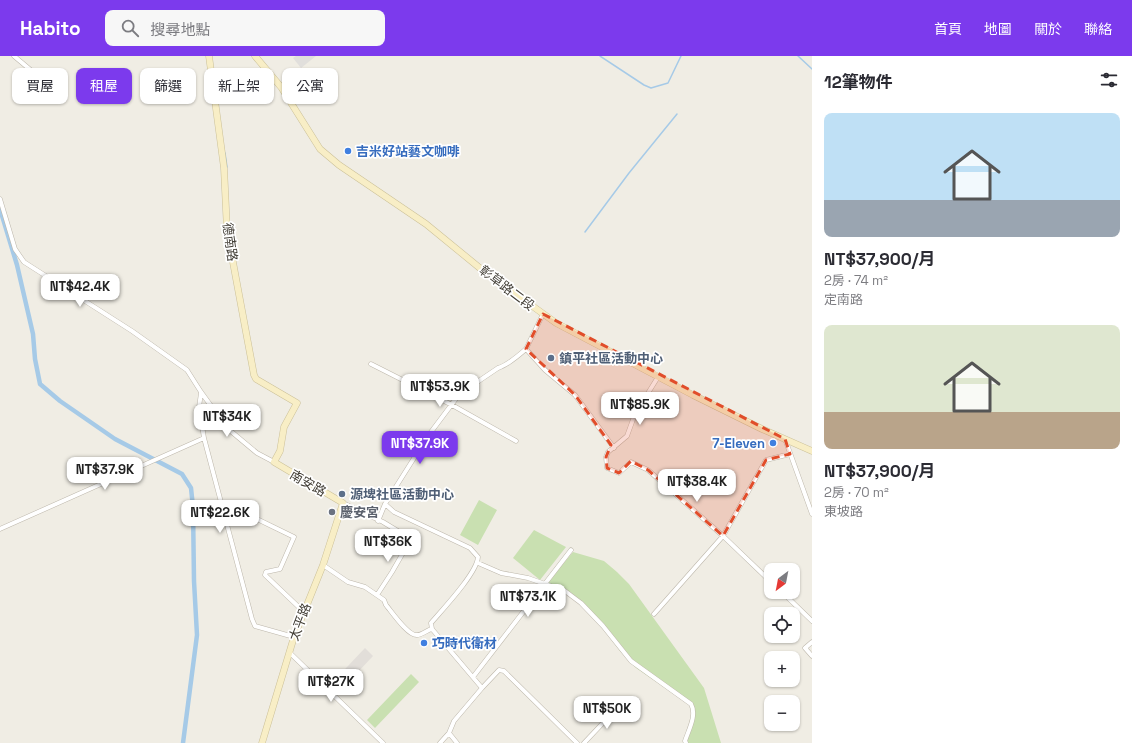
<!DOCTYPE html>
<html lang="zh-TW">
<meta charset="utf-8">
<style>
body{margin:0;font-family:"Space Grotesk","Noto Sans TC",sans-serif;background:#f7f7f7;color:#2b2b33;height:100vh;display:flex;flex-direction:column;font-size:15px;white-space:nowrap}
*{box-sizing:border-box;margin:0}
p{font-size:13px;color:#7c7c81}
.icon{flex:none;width:22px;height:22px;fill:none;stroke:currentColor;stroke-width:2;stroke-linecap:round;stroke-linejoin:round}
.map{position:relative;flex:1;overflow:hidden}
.drawer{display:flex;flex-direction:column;background:#fff;width:320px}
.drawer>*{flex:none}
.top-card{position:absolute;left:12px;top:12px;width:380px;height:36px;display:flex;gap:8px}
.needle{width:26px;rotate:212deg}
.tools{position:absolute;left:764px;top:507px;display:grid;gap:8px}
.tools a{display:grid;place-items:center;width:36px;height:36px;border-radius:8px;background:#fff;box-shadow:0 1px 3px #0004;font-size:20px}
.price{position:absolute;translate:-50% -34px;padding:0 9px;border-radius:8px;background:#fff;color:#222;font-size:13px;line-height:26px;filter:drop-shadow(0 1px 2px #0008)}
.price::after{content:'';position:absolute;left:50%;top:24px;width:12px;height:9px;margin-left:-6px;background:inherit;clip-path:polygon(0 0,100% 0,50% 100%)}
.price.current{background:#7c3aed;color:#fff}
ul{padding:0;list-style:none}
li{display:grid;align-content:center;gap:8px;height:212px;padding:0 12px}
li span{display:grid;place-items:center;height:124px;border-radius:8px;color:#555}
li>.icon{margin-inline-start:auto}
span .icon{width:72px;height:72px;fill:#fffc;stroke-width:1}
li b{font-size:17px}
h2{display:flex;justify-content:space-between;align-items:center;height:48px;padding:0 12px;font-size:17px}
.pill{padding:0 14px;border-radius:8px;background:#fff;box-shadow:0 1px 3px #0004;font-size:14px;line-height:36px}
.pill.current{background:#7c3aed;color:#fff}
header{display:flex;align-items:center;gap:24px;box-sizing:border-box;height:56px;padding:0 20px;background:#7c3aed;color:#fff}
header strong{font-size:19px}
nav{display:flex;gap:22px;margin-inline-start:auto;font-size:14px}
.search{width:280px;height:36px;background:#f7f7f7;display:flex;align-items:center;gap:10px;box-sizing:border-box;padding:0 14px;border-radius:8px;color:#7c7c81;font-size:15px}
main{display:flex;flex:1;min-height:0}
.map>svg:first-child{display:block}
</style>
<header>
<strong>Habito</strong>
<div class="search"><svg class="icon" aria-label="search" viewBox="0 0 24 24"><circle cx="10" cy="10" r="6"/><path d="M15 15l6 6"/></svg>搜尋地點</div>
<nav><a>首頁</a><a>地圖</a><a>關於</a><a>聯絡</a></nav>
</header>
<main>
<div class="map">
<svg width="812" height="687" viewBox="0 0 812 687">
<rect width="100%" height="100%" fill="#f0ede4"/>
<!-- industrial -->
<path fill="#e2ded9" d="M365,592L373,600L338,637L330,629Z"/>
<!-- green -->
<path fill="#c9e0b1" d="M479,444L497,454L478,489L460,479Z
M534,474L566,491L540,524L513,502Z
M573,496L604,505L617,516L629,528L704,632L721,687H684L687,674L693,662V651L636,612L620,595L599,567L570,539L546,528Z
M411,618L419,626L375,672L367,664Z"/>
<!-- parking -->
<path fill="#e1dfdc" d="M296,0H316L301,12L293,2Z"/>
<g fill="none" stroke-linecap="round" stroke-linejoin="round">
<!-- stream -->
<path stroke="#a6cae7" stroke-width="1.5" d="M600,0L644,29L651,32L668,27L681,0
M798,0L812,13
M225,97L227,111
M585,176L629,117L677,58"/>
<!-- canal -->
<path stroke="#a6cae7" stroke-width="4.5" d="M0,153L17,209L33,278L35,303L40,328L60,345L115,383L182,418L191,432L193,451L194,525L197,579L183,687"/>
<defs>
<path id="street" d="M14,0L39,21
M0,143L15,193L24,206L132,275L187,314L201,336L227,372L257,397L274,406
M526,293L545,314L575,339L614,392
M371,308L452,349L516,385
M658,321L635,358L627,380L608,396L606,401L607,412L619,417L631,406L648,414L723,480L771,526
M201,337L199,351L204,382L252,563L255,570L294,581
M785,383L812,458
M343,447L383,466L411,483L392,516L377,539
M385,448L394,456L470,492L478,501C477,517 443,553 431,567L432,573
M221,450L247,458L294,481L280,513L266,516L265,519L304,556
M378,465L385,448L428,380L458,340L464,335L498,312C508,309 518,300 526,293L543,258
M0,473L204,382
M478,507L501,517L528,522L565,535L581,547L603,570L631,605L691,648C697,659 689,673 685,685L686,687
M323,509L348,526L365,531L384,544L386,549C392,556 408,580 417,579C422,579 427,574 432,573L482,632L454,665L449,677L440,687
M782,536L812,565
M654,558L723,480L766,404L790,398
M812,586L805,592L812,600
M289,596L383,687
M473,621L571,494
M482,632L499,614L504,615L577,687
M449,677L457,687
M584,687L619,650"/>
<path id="secondary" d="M209,0L224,112L227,174L254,319L256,323L297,347L284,371L280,395L274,406L343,447L323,509L294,581L262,687
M255,0L281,31L320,93L339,109L426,168L481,213L556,267L693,339L762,373L812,395"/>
</defs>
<!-- street casing -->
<use href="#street" stroke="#bdb7ab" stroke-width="5"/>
<!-- secondary casing -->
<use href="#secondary" stroke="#cbc098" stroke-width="7"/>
<!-- street -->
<use href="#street" stroke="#fff" stroke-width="4"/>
<!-- secondary -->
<use href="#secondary" stroke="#f8eec6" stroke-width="6"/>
</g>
<!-- marked area -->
<path fill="#e14d2a" fill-opacity="0.2" stroke="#e14d2a" stroke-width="3" stroke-dasharray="8 5" stroke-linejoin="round" d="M543,258L785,383L790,398L766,404L723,480L648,414L631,405L619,417L607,412L606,401L611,389L575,339L526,293Z"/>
<!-- markers -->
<g fill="#3f7fe0" stroke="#fff" stroke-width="1.5">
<circle cx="348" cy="95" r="4"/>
<circle cx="773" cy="387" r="4"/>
<circle cx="424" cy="587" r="4"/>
</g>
<g fill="#5c6f8a" stroke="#fff" stroke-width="1.5">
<circle cx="551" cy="302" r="4"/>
<circle cx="342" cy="438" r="4"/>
</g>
<circle fill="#6b7280" stroke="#fff" stroke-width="1.5" cx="332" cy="456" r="4"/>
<g text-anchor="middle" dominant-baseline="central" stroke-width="3.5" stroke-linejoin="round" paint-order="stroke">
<!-- shop labels -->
<g font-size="13" font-weight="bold" fill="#366cbe" stroke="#fff" text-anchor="start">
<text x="356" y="95">吉米好站藝文咖啡</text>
<text x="765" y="387" text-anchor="end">7-Eleven</text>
<text x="432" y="587">巧時代衛材</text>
</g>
<!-- street labels -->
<g font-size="13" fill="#413d35" stroke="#fff">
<text transform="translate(230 186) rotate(82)">德南路</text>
<text transform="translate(507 232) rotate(37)">彰草路二段</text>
<text transform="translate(308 427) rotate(30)">南安路</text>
<text transform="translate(300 566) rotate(-69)">太平路</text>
</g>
<!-- service labels -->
<g font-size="13" font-weight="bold" fill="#4e5e75" stroke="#fff" text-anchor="start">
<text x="559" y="302">鎮平社區活動中心</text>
<text x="350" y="438">源埤社區活動中心</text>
</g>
<!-- worship labels -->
<g font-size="13" font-weight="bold" fill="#5b616d" stroke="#fff" text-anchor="start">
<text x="340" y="456">慶安宮</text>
</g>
</g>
</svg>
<div class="tools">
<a><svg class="needle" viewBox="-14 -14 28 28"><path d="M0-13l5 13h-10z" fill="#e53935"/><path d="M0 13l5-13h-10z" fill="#7c7c81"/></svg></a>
<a><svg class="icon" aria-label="locate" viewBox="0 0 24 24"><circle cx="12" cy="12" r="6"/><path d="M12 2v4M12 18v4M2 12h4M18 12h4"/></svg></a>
<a>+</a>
<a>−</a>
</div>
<b class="price" style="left:80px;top:252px">NT$42.4K</b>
<b class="price" style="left:440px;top:352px">NT$53.9K</b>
<b class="price" style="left:640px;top:370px">NT$85.9K</b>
<b class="price" style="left:227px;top:382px">NT$34K</b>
<b class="price current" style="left:420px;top:409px">NT$37.9K</b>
<b class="price" style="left:105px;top:435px">NT$37.9K</b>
<b class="price" style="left:697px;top:447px">NT$38.4K</b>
<b class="price" style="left:220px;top:478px">NT$22.6K</b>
<b class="price" style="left:388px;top:507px">NT$36K</b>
<b class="price" style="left:528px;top:562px">NT$73.1K</b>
<b class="price" style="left:331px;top:647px">NT$27K</b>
<b class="price" style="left:607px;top:674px">NT$50K</b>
<div class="top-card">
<a class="pill">買屋</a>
<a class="pill current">租屋</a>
<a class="pill">篩選</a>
<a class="pill">新上架</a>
<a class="pill">公寓</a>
</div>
</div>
<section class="drawer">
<h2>12筆物件<svg class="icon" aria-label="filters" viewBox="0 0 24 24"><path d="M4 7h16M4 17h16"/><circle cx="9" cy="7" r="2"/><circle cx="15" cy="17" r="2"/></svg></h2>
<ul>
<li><span style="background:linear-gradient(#bfe0f5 70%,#9aa5b1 0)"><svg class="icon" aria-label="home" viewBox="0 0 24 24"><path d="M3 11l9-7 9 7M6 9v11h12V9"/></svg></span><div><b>NT$37,900/月</b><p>2房 · 74 m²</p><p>定南路</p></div></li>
<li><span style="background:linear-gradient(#dfe7d0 70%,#b9a48a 0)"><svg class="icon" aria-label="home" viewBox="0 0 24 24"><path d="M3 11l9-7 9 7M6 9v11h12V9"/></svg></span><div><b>NT$37,900/月</b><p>2房 · 70 m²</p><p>東坡路</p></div></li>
</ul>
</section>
</main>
